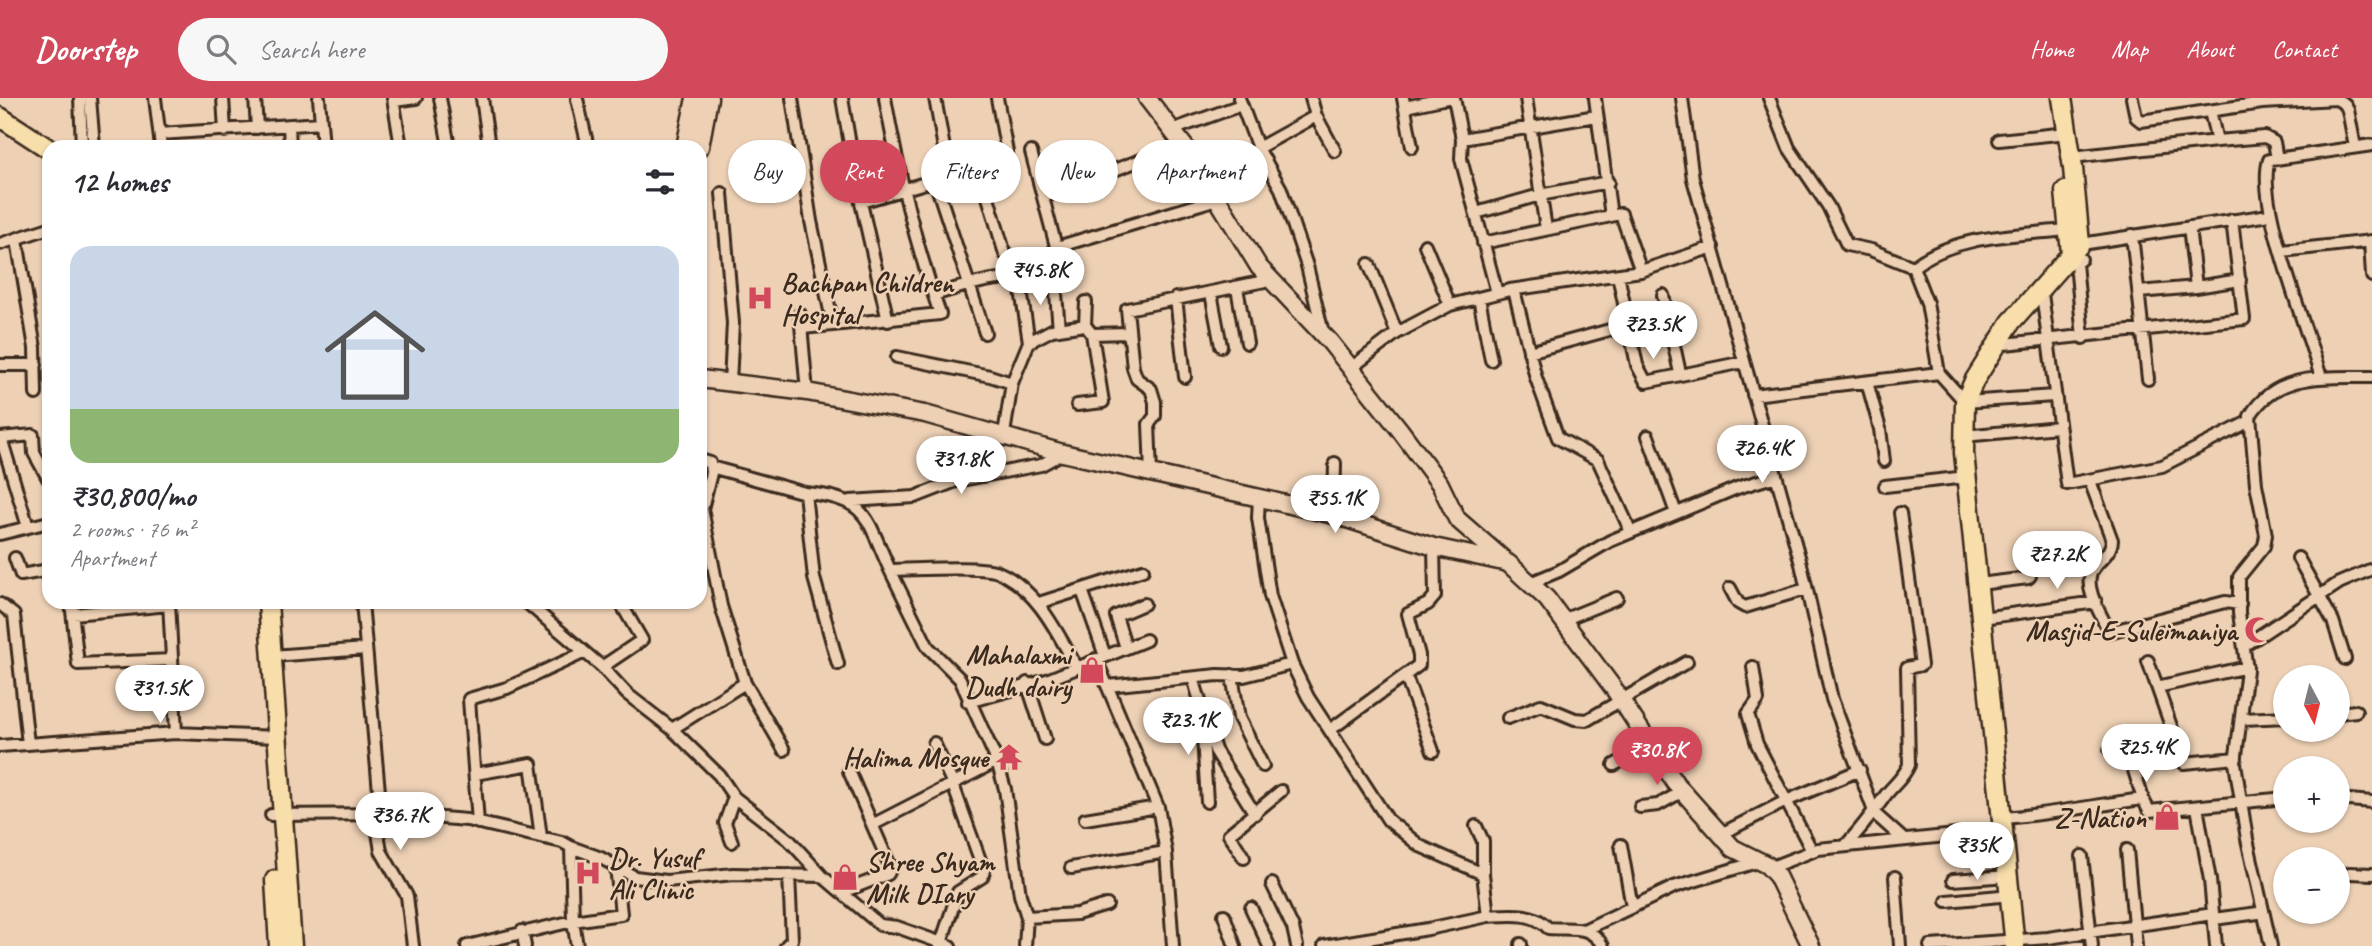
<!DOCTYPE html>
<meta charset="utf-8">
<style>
body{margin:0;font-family:Caveat,sans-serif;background:#f7f7f7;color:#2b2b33;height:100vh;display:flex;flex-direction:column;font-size:26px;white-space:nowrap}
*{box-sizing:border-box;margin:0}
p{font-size:23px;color:#7c7c81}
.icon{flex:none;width:38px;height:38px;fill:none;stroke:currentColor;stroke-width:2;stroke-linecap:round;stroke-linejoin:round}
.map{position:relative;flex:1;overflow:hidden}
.sheet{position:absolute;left:42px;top:42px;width:665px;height:469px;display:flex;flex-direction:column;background:#fff;border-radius:21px;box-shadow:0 2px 5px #0004}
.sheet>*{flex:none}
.top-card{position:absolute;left:728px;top:42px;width:665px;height:63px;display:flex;gap:14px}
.needle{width:46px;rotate:173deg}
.controls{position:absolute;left:2273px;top:567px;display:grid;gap:14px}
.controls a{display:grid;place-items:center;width:77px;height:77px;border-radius:50%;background:#fff;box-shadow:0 2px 5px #0004;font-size:35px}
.price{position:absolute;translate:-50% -60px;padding:0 16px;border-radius:24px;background:#fff;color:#222;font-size:23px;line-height:46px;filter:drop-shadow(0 2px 4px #0008)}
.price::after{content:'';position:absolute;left:50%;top:42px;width:21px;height:16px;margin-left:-10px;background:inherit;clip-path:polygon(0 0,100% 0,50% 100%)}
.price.current{background:#d1495b;color:#fff}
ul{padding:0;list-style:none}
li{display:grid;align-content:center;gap:14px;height:371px;padding:0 28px}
li span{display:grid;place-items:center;height:217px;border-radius:21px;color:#555}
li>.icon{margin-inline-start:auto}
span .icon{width:126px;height:126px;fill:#fffc;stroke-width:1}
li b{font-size:30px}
h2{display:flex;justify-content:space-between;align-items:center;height:84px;padding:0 28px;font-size:30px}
.tag{padding:0 24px;border-radius:32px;background:#fff;box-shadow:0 2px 5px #0004;font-size:24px;line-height:63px}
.tag.current{background:#d1495b;color:#fff}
header{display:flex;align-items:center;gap:42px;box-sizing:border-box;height:98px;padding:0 35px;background:#d1495b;color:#fff}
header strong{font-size:33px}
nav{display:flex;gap:38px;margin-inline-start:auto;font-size:24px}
.search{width:490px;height:63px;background:#f7f7f7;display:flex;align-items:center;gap:18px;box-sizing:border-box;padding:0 24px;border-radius:38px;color:#7c7c81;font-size:26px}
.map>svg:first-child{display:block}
</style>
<header>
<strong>Doorstep</strong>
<div class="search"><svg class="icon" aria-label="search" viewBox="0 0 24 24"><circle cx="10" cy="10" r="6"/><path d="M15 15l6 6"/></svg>Search here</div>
<nav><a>Home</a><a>Map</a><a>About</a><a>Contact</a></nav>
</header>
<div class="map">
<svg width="2372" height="848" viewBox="0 0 2372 848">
<rect width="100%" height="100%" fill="#eed1b5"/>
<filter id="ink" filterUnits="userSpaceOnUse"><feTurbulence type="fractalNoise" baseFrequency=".0143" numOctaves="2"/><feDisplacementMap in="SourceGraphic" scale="14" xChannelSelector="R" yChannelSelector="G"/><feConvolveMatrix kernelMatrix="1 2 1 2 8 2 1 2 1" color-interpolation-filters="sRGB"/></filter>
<g filter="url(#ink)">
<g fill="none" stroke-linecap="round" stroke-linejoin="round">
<defs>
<path id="street" d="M80,0L82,49
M90,0L94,49
M155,0L161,49
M223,0L225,33
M255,0L257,30
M319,0L323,49
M393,0L401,49
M440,0L449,49
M482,0L489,49
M792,0L811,123L833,227
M842,0L857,87L888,223
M935,0L949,78
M997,0L1007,54
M1239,0L1258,50L1281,91L1307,168L1323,235
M1311,0L1316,18L1335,53
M1403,0L1412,49
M1454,0L1462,41L1461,61L1497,195
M1526,0L1546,131
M1682,0L1693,81L1801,466L1832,601L1875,716L1904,742
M1769,0L1789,50L1828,108L1847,147L1871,152L1913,169L1927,205L1939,275L1965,304L2054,298
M2132,0L2136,19L2141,23L2262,5L2336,1L2345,6L2348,12L2355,49
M577,1L588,49
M394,3L416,0
M1405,9L1447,0
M2210,13L2217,43L2265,39L2274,44L2277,61
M289,28L290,49
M1172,32L1241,7
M160,36L321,25
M1462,41L1596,18
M1999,42L2058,36
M1258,50L1316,18
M1031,54L1058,156L1055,184L1059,231
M2072,59L2217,43
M935,83L985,235
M722,95L733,225L730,285
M1043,99L1183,46
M861,104L979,69L1005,156
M1476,115L1540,97L1608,84
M1609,118L1621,116L1641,173
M2132,137L2148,281
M17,142L35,250L36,296
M2370,143L2372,178
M1483,145L1611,118L1595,0
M0,146L49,130
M1425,147L1450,207
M2075,147L2269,117
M1057,149L1217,101
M2282,153L2372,143
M2081,161L2076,165L2083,240
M1369,166L1397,235
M1913,169C1957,135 2020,138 2074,131
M1618,177L1637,267L1646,284L1744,264
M1019,179L1029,244
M2041,188L2067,386L2162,368L2250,323
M2196,189L2240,182
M1237,190L1247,245
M1514,192L1536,280L1558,340L1598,362L1631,434
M2139,194L2196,189L2189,129
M1211,195L1221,248
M934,197C973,185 1016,171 1055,188
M1663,197L1680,275
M1176,200L1185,279
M1479,200L1491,262
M800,216L807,294
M803,230L940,216C914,141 899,78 885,0
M1092,236L1129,235
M1995,247L2244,221L2232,122
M1529,254L1628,227
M897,259L990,278L1012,285
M0,267H36
M1351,270L1397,235L1450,207L1510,192L1641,173L1713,149
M2321,280C2308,231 2255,104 2269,62L2372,47
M1867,284L1880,331L1884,363
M1753,297L1939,275
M1077,307L1103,304L1092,236L1085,227L1086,204
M1004,336L1012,285L1029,244L1052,232L1085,227
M1648,338L1676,415
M1964,338L2058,329
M0,340L33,337L34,355L49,382
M1,340L28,429
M700,362L710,365L711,375L702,411L721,508L745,585L784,652
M711,369L805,395L814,480L838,566
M1151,376L1149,326L1155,318V304L1151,291L1137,281L1133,270L1127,211L1270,182
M2090,383L2112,442C2111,458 2096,462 2091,475C2084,492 2103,519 2109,534L2225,504L2240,506
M1885,388L1967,379
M805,395C869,400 866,420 890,472C913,472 980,467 998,474C1037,491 1057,534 1076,568
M1259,399L1258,420L1270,498L1292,566L1308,599L1388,722L1420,748L1483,776L1488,818C1508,817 1533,813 1548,830C1572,832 1589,825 1603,848
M850,403L915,399L956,383L1041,367L1063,355
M1334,417L1335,365
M0,436L49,424
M15,460L21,477L49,472
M2298,460L2333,523L2345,561
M890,472L928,549L960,581L997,663L1005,691L1020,797L1027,819L1025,848
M1530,485L1559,473L1610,443L1737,390L1776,378
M1979,486L2028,480L2030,478V462C2063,457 2065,450 2091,474
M1730,490L1738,505L1745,509L1806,491
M1082,492L1105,558
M71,504L78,566L172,562
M169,504L176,635L278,639
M362,504L381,716
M526,504L602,569L627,596L672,631L719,677L734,699L789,742L822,778L880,827L897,829L950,848
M1039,505L1143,472
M0,506L14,517L28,646
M73,516L169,507
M1982,520L2096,504
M1563,522L1617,500
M2244,548L2339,485L2372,471
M1126,550L1116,518L1144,506
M272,558L366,551
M1096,561L1158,709L1166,754L1173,848
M2148,563L2184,665L2236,660
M602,569L642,542L620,504
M1753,569L1758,602L1748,616L1757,646L1812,753
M1232,577L1239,620L1263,668
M1406,579L1433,653
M1193,580L1215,652L1255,716
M1027,585L1045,641
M1107,588L1218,577L1244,578L1292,566
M2157,589L2247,569
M968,604L1047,582L1146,542
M2338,615L2356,613
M1508,620L1541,607L1575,621L1587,622L1687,564
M2243,621L2286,619
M1202,623L1207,704
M672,631L745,585
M1330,632L1419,567V557L1408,516L1428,506L1435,498L1434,449
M934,645L952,684L984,773L982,779L958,794L940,848
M0,648L176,635
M2110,652L2127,650L2143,701
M1614,667L1651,647
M475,676L531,666L541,739
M2338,701L2372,704
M1640,709L1658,707L1683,693
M2197,709L2210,782L2216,848
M375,716L381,753L407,798L413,848
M271,717L394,716L467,722L562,744L571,749L573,823L621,816L616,768
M2004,720C2051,716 2096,707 2143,701L2149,713L2286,700
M1085,721L1158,709
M478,725L469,601L507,590L583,555
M874,726L997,663
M1476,728L1483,743V776
M1721,736L1786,703L1860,672
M732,744L725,725L734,699
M1621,747L1632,809
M1845,748C1860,732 1872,716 1885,698C1893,687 1903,681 1909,667L1907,570L1921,567L1900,415
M571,749L601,760L635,779L667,783L733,776L822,778
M2127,752L2136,848
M2082,758L2092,848
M1244,760L1229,736L1281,693
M1959,760L2007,756
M1071,770L1166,754
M1769,770L1818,751L2005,732
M2350,775L2372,776
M1895,779L1900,848
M1953,782L2009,778
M1272,786L1293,830L1297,848
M842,794L888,776L891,770L849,673
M1947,803L2011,797
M1251,810L1269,848
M1224,817L1235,848
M1027,819L1077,816L1107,807
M2214,821L2258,815
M1586,831L1674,789L1760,763
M522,833L525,848
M1521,846V848
M467,848L573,823L577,848
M786,848L792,842L789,777
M1324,848L1428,831L1488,818
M1930,848L2048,840L2213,816
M2271,848L2247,741L2235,665L2247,572L2239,515V479L2264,448L2266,437L2256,386L2250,318C2277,273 2326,280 2372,279"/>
<path id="secondary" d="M1147,0L1188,53L1259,169L1330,244L1400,332L1440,386L1457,421L1503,461
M685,49L695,0
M700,49L709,0
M700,281L807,294L925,316L1063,355L1334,417L1434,449L1508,465L1547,501L1614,591L1676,686L1733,750L1767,767L1777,778L1811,848"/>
<path id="primary" d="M0,19L49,51
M2065,93L2071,156
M268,504L292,848
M275,782L279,848
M2015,848L1964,355L1965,304L1974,283L2011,224L2080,146L2073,70L2062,0"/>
</defs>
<!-- street casing -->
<use href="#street" stroke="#3b2a1e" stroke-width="16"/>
<!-- secondary casing -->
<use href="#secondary" stroke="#3b2a1e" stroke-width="21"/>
<!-- primary casing -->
<use href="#primary" stroke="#3b2a1e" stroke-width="23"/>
<!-- street -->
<use href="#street" stroke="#eed1b5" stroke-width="10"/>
<!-- secondary -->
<use href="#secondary" stroke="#eed1b5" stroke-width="16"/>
<!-- primary -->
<use href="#primary" stroke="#f8deab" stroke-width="18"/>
</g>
</g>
<!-- icons -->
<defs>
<symbol id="hospital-bare" viewBox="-9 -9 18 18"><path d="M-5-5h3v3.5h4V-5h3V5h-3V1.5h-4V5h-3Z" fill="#d1495b" stroke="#eed1b5" stroke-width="2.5" paint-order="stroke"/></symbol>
<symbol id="mosque-bare" viewBox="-9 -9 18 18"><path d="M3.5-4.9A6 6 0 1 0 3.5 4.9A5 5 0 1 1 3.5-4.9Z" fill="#d1495b" stroke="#eed1b5" stroke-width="2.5" paint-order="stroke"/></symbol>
<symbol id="shop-bare" viewBox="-9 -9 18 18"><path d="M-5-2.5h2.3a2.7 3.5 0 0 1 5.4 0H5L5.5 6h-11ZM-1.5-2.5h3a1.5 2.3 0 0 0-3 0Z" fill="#d1495b" stroke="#eed1b5" stroke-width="2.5" paint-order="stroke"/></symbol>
<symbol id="temple-bare" viewBox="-9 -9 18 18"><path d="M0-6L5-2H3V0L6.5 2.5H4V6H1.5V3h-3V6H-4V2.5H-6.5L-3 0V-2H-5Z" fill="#d1495b" stroke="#eed1b5" stroke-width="2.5" paint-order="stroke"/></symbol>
</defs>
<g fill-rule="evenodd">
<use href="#hospital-bare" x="741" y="181" width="38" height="38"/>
<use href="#mosque-bare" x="2239" y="513" width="38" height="38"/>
<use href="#shop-bare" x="1073" y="553" width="38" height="38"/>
<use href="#temple-bare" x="990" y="640" width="38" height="38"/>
<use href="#shop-bare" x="2148" y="700" width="38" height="38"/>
<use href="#hospital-bare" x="569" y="756" width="38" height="38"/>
<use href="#shop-bare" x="826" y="760" width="38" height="38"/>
</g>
<g text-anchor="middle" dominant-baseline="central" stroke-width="5" stroke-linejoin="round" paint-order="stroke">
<!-- poi labels -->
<g font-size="28" font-weight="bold" fill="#3b2a1e" stroke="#eed1b5" text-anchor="end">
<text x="781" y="184" text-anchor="start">Bachpan Children<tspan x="781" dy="32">Hospital</tspan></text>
<text x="2237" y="532">Masjid-E-Suleimaniya</text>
<text x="1071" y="556">Mahalaxmi<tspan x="1071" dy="32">Dudh dairy</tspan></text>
<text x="988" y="659">Halima Mosque</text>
<text x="2146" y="719">Z-Nation</text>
<text x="609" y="759" text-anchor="start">Dr. Yusuf<tspan x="609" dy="32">Ali Clinic</tspan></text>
<text x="866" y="763" text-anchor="start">Shree Shyam<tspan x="866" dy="32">Milk DIary</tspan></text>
</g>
</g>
</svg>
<div class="controls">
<a><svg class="needle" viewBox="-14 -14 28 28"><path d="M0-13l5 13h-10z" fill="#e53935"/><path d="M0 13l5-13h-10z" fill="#7c7c81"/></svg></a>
<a>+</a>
<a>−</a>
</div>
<b class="price" style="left:1040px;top:209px">₹45.8K</b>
<b class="price" style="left:1653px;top:263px">₹23.5K</b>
<b class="price" style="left:1762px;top:387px">₹26.4K</b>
<b class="price" style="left:961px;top:398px">₹31.8K</b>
<b class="price" style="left:1335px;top:437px">₹55.1K</b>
<b class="price" style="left:2057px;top:493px">₹27.2K</b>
<b class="price" style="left:160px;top:627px">₹31.5K</b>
<b class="price" style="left:1188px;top:659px">₹23.1K</b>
<b class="price" style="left:2146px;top:686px">₹25.4K</b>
<b class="price current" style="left:1657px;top:689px">₹30.8K</b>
<b class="price" style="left:400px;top:754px">₹36.7K</b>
<b class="price" style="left:1977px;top:784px">₹35K</b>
<div class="top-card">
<a class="tag">Buy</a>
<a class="tag current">Rent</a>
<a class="tag">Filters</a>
<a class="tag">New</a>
<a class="tag">Apartment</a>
</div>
<section class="sheet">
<h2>12 homes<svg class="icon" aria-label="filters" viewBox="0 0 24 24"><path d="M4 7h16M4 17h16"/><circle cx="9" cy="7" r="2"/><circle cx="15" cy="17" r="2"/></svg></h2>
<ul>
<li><span style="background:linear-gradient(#c9d6e8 75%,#8fb573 0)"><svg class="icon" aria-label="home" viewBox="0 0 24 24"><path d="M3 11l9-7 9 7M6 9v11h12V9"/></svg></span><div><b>₹30,800/mo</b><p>2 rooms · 76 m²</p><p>Apartment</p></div></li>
</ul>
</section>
</div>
